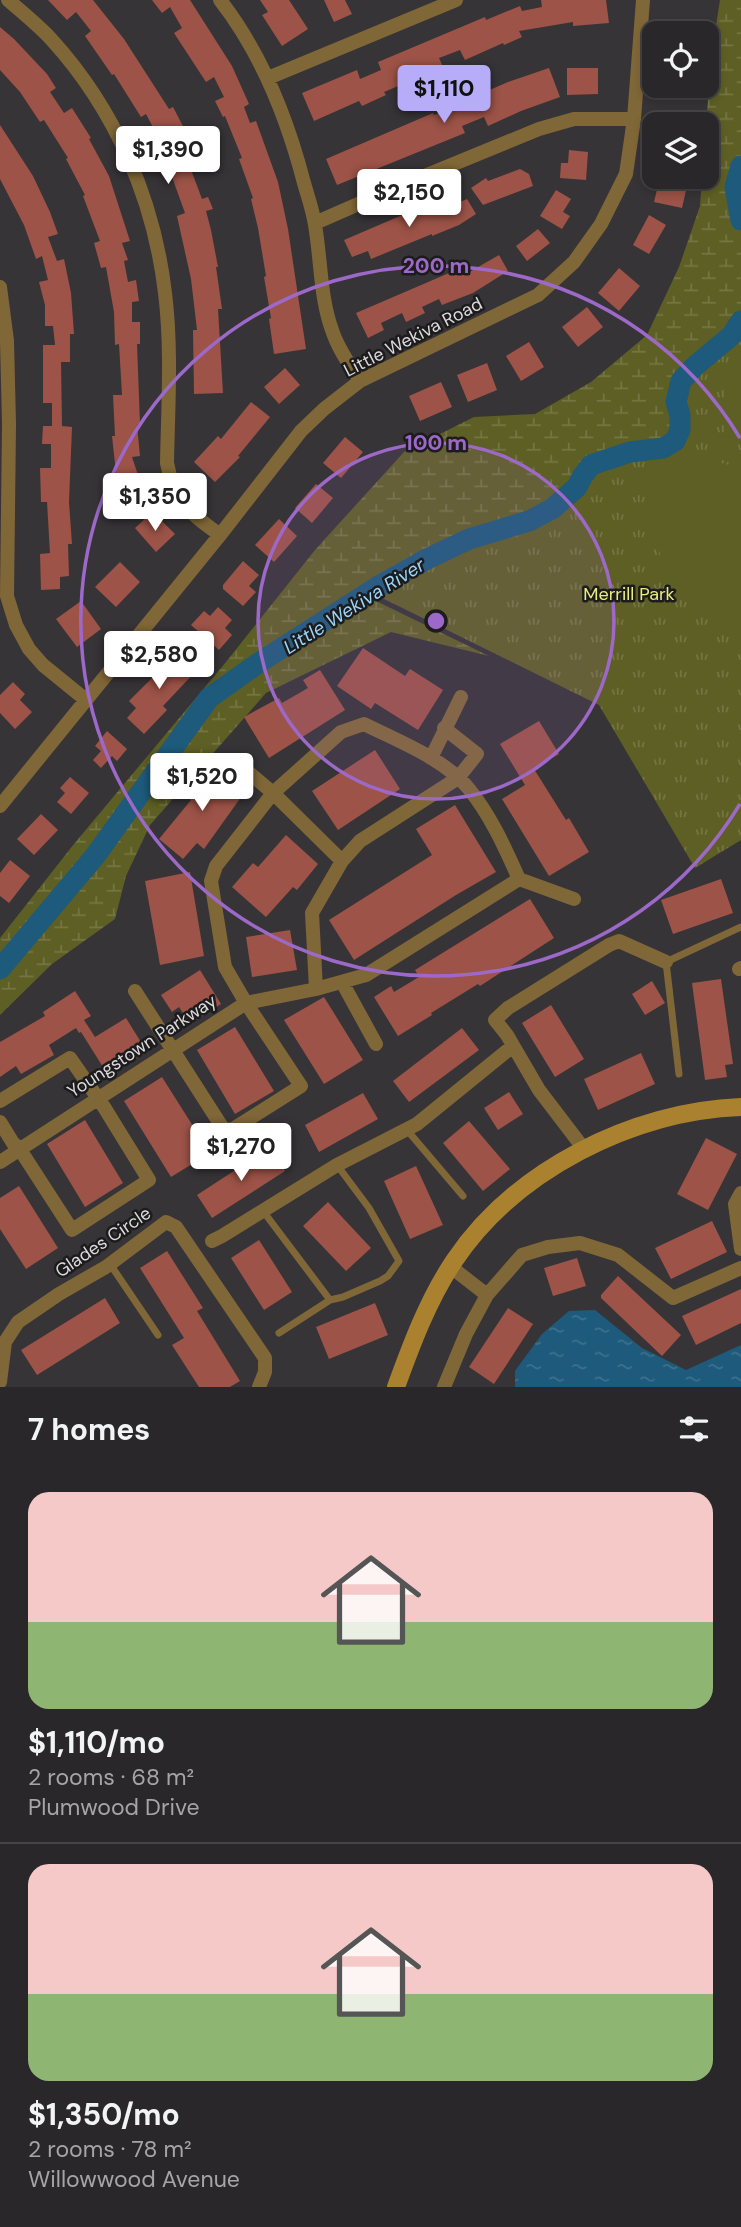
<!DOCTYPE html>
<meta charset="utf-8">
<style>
body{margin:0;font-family:"DM Sans",sans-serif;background:#312f31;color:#f1f3f6;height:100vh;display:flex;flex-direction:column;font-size:26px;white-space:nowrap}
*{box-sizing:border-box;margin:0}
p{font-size:23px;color:#a5a5a8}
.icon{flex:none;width:38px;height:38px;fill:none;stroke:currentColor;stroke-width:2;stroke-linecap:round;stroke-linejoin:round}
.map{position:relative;height:1387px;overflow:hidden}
.details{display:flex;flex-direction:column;background:#292729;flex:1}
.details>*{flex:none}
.buttons{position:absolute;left:642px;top:21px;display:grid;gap:14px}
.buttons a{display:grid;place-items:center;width:77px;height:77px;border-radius:14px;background:#292729;box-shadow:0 4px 10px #0003,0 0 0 2px #454446;font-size:35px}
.price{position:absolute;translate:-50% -60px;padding:0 16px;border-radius:7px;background:#fff;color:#222;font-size:23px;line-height:46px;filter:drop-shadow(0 2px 4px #0008)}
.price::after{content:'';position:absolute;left:50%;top:42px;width:21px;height:16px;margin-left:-10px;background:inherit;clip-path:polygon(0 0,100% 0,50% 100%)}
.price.current{background:#b6acf8;color:#111}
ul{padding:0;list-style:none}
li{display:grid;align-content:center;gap:14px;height:371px;padding:0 28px}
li+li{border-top:2px solid #454446}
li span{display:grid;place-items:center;height:217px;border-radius:21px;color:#555}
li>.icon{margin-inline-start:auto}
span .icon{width:126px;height:126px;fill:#fffc;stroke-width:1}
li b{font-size:30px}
h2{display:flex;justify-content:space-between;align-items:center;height:84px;padding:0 28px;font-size:30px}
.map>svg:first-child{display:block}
</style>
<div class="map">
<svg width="741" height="1387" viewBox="0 0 741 1387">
<defs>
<pattern id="grass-tufts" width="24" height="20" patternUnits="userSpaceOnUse" patternTransform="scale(1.75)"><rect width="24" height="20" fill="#5e5f24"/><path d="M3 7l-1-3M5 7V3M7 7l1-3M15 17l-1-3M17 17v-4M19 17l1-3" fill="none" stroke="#747543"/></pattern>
<pattern id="wetland-marsh" width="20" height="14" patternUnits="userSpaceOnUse" patternTransform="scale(1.75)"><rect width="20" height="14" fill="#5e5f24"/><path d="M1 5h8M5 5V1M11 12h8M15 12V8" fill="none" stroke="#747543"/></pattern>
<pattern id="water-ripples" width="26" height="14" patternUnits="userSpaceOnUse" patternTransform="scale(1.75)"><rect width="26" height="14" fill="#1d5a7b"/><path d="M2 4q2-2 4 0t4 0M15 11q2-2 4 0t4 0" fill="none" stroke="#3d718d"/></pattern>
</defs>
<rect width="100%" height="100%" fill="#373437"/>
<!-- grass -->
<path fill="url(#grass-tufts)" d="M741,331V840L695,868L599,705L376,595L414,571L468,544L530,522L553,511L579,486L592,467L630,453L662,450L679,441L685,426L680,400L688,381Z"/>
<!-- wetland -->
<path fill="url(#wetland-marsh)" d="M720,0H741V168L735,184L741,222V323C724,339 678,376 674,399C672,414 682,418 674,437L660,444L628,447L590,461L575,482L549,506L527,517L465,539L411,566L373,590L371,596L374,600L489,656L391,632L266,693L150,825L126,876L115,919L52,964L0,1015V938L74,844L226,662L315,550L404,452L474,417L535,414L591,382L647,335L679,267L700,206L702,177H707L706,124L712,51Z"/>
<!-- pitch -->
<path fill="#5e5f24" d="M741,356V438L724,435V395L729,370Z
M653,451L687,454L741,468V631C669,600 632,527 653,451Z"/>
<!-- water -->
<path fill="url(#water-ripples)" d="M595,1310L642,1348L686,1370L741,1345V1387H515V1371L542,1334L569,1311Z"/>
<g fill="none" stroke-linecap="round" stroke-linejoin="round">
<!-- river -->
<path stroke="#1d5a7b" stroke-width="21" d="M741,166L735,187L741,220
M0,969L95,856L209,698L257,664L377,587L427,559L469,539L529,521L552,509L577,487L582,477L591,465L630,452L663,448L675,441L680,430V415L676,402L681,381L695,366L732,335L741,321"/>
</g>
<!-- building -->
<path fill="#9d5347" d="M48,0H93L124,39L169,109L173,107L185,130L179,134L184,142L181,143L202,199L208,197L213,209L206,211L211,230L218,267H216L222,309H218L223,393L194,394L193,330H197L191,279L177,216L185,213L172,177L165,179L158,161L161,159L150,139L157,135L146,114L141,117L114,74L112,75L85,36L91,31L76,12L67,20Z
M152,0H190L232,66L249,104L244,107L250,123L256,121L278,182L288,229L306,349L274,354L269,319L271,318L264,277L266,276L258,228L251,199L253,198L239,159L242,158L225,116L223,117L215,101L224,97L214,77L206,82L174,33L182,28L170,7L162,13Z
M260,0H289L308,29L282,46L262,15L268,12Z
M324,0H345L352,14L334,22Z
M541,0H606L609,23L573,26V22L519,31L522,37L504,45L503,43L465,60L460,50L439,58L443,67L384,92L386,95L362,106L359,101L314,121L302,93L357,70L360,79L381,70L378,62L485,17L486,20L520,6L522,11L542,7Z
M0,27L14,39L47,74L56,88L50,92L64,113L72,108L91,138L89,139L109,176L130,241L122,243L128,260L124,261L128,282L136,280L139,301L132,302V322H140V344H137L140,424L137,425L140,456L132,457L143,490L134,493L139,509L112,519L105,499L115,496L111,484L117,482L112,436H115L113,395H122L119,344L115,345L114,312L106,267L101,268L94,243L100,241L83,196L85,195L66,159L68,158L44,120L40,122L20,92L0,70Z
M549,68L560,97L521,111L488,126L484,117L462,126L465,133L337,185L326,159L433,113L434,115L452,108L449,101L460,96L462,102L508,82Z
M567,68H598V94L567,95Z
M0,125L33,176L50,212L58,234L48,237L57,261L64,259L71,293L74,334H70V362H61L62,426L72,427L69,502L72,544H68L69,576L60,577V589L41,590L40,554L50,553L47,502H41L40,468H51V444H42L43,426H52V403H43V345H55L53,326H45V305L39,282L48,280L42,256L36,259L24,225L0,179Z
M569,150L588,152L586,180L560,178L561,163H568Z
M520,169L529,174L533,186L483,205L471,188L486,178L488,181Z
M660,177H689L682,208L654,202Z
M556,190L571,199L563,212L570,216L562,229L540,216Z
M467,199L476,214L459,225L432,236V234L371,259L368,251L352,257L344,240L414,210L415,212L436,203L439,211Z
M649,215L666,225L649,254L633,245Z
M538,229L550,243L527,261L516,246Z
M499,255L508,271L473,293L442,305L439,299L422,307L425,313L406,322L402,313L381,323L384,330L368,338L356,313L463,267L466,274Z
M619,268L640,286L619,311L598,293Z
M587,307L603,327L578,347L562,327Z
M529,342L544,367L521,381L506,356Z
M487,363L497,390L468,402L457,375Z
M285,368L300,385L279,404L264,387Z
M441,382L452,407L420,421L409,396Z
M251,402L270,417L238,456L240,457L215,482L194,462L218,436L221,439Z
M345,437L363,452L341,478L323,463Z
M316,484L333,498L312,523L295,508Z
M147,517H150L157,524L161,520L175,534L156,552L135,528Z
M279,519L297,536L274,562L255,545Z
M243,561L259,575L249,586L256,592L243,606L223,589V585Z
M120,562L140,582L116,607L95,587Z
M81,601L101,629L77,647L56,619Z
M218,607L232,620L225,628L232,635L219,650L191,625L204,611L210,616Z
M363,648L405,676L410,669L443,690L418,730L375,703L371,709L337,686Z
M172,650L196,671L163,706L167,710L144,734L127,718L136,708L129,701L152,678L149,675Z
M320,670L345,710L269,758L244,717L279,698L282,703L308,688L303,680Z
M13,682L25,694L20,700L32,712L15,729L0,713V695Z
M539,721L559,754L534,769L566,820L569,818L589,852L549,876L502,799L525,785L500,744Z
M107,731L127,749L117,761L112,756L101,768L93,760L101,751L95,746Z
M375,750L400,789L338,830L312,791Z
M210,766L244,793L204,849L197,843L183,859L159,839L191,800L186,797Z
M70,777L89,793L71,814L57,802L65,793L60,788Z
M455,805L496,872L456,895L354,960L329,920L432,855L416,829Z
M41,814L58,830L34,855L17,839Z
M286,835L318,864L297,890L293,887L266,917L232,887L253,863L258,867Z
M10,860L30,876L9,903L0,896V873Z
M190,872L204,956L160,965L145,881Z
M721,879L733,913L673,934L661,900Z
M530,899L554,938L480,986L478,984L431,1013L432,1015L398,1036L374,997L391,986L394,992L419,977L415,970Z
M290,930L297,970L252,977L246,937Z
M200,970L221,1004L190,1024L179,1007L172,1012L161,995Z
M721,979L733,1064L725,1065L727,1077L705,1080L692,983Z
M652,981L665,1003L645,1015L632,994Z
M75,991L91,1016L84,1020L95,1037L126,1018L147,1052L108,1075L81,1032L79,1033L76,1028L49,1045L54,1055L21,1074L16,1066L0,1077V1042L45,1016L43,1012Z
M324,997L363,1060L324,1084L284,1020Z
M551,1005L584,1059L555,1077L522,1023Z
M235,1027L274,1091L235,1114L197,1050Z
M462,1028L479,1050L409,1102L393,1081Z
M641,1053L655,1084L598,1110L584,1079Z
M162,1077L210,1153L171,1177L124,1101Z
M509,1092L523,1114L498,1130L484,1108Z
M363,1093L378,1119L319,1152L305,1125Z
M85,1120L123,1183L85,1207L47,1144Z
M469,1121L510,1169L483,1191L443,1143Z
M706,1138L737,1154L708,1210L677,1194Z
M269,1148L285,1171L212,1218L197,1195Z
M416,1166L443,1225L410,1239L384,1181Z
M19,1186L58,1248L26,1269L0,1229V1198Z
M328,1202L371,1248L346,1271L303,1226Z
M712,1221L727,1252L671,1279L655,1248Z
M259,1240L292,1292L264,1310L231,1258Z
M167,1251L203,1308L197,1311L240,1381L230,1387H199L172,1345L184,1338L140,1268Z
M577,1258L586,1286L553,1296L544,1268Z
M618,1276L681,1335L662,1356L601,1298V1295Z
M741,1289V1323L696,1345L682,1316Z
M105,1298L120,1323L37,1375L21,1350Z
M375,1303L388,1335L329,1359L316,1327Z
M508,1308L533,1324L494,1384L469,1367Z"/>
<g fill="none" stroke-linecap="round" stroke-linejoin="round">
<!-- lane -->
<path stroke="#806737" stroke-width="7" d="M679,1074L666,962L741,927
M407,1130L463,1196
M263,1211L330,1300
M110,1264L158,1335
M279,1333L330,1300L343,1297L380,1281L388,1276L399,1261L369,1208L337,1165"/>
<!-- street -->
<path stroke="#806737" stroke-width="14" d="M8,0C23,13 38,25 51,39C115,109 154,199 165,293C172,349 168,407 167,463C174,502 190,513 220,535
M220,0C262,54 287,117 304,183C308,197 313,211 315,225C321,259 320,297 332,330C338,349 350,365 360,381
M268,78L456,0
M315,223L388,191L539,129L574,119H634
M0,287L7,341L9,424L7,596L16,625L29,649L43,665L86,700
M431,758L461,697
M234,760L273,793L342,861
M0,806L220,535L301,431L324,409L360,381L538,295L574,262L601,224L626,174L634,119L643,0
M519,879L574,899
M739,969L741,968
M342,982L376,1044
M316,989L312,913L342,861L360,841L458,778L477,754L444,728
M135,991L224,1130L233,1129L301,1086L246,1003L225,967L211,881L216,866L273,793L341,732L364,724C398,741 445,759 469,789C491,816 505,848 519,879
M0,1101L70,1058L104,1107L149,1180L72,1230L19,1148L13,1143L0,1122
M584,1149L539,1090L507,1035L495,1020L508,1008L609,945L619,941L666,962
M0,1162L246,1003L316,989L366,975L519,879
M741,1193L735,1204L741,1249
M212,1241L222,1236L337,1165L417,1124L513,1046
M451,1267L487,1295
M0,1382L5,1342L18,1322L59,1294L106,1267L166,1222L176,1227L265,1358V1372L259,1387
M444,1387L466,1334L487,1295L522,1255L548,1247L580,1243L618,1255L673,1298L741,1268"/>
<!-- secondary -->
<path stroke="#aa822f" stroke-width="18" d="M396,1387C412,1343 428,1300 454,1261C515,1170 633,1111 741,1107"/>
</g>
<!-- distance rings -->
<circle cx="436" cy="621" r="178" fill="#9d69c9" fill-opacity=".12"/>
<g fill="none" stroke="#9d69c9" stroke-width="3.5">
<circle cx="436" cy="621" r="178"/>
<path d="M740 804A355 355 0 1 1 740 438"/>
</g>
<g text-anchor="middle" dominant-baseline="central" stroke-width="5" stroke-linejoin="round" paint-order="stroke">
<!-- street labels -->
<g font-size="18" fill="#dcdadc" stroke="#1d1c1d">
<text transform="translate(413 337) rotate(-27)">Little Wekiva Road</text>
<text transform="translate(142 1046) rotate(-33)">Youngstown Parkway</text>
<text transform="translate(103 1242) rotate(-34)">Glades Circle</text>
</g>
<!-- park labels -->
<g font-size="18" fill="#e9ec80" stroke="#1d1c1d">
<text x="629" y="594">Merrill Park</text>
</g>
<!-- water labels -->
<g font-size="19" font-style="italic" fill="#9ad5fa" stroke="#1d1c1d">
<text transform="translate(354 606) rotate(-32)">Little Wekiva River</text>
</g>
</g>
<circle cx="436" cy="621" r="10" fill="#9d69c9" stroke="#1d1c1d" stroke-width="3.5"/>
<g font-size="21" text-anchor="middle" font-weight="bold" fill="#9d69c9" stroke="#1d1c1d" stroke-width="5" stroke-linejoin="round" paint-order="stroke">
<text x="436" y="273">200 m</text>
<text x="436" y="450">100 m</text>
</g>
</svg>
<div class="buttons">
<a><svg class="icon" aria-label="locate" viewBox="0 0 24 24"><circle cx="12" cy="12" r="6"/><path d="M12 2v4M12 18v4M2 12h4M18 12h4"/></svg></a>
<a><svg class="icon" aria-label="layers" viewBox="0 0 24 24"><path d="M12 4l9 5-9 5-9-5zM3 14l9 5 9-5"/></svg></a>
</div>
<b class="price current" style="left:444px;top:125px">$1,110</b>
<b class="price" style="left:168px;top:186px">$1,390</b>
<b class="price" style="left:409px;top:229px">$2,150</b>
<b class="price" style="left:155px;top:533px">$1,350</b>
<b class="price" style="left:159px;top:691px">$2,580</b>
<b class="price" style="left:202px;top:813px">$1,520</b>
<b class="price" style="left:241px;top:1183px">$1,270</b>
</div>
<section class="details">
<h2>7 homes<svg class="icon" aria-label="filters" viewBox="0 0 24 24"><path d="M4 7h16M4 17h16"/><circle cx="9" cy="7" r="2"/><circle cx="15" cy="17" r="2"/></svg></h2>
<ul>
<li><span style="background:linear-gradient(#f6c9c9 60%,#8fb573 0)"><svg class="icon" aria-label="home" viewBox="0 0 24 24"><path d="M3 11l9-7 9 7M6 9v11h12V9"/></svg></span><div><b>$1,110/mo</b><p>2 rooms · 68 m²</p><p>Plumwood Drive</p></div></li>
<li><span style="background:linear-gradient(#f6c9c9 60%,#8fb573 0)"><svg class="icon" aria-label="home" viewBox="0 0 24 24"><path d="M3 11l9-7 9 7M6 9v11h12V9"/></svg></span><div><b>$1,350/mo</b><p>2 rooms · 78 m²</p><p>Willowwood Avenue</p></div></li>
</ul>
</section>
